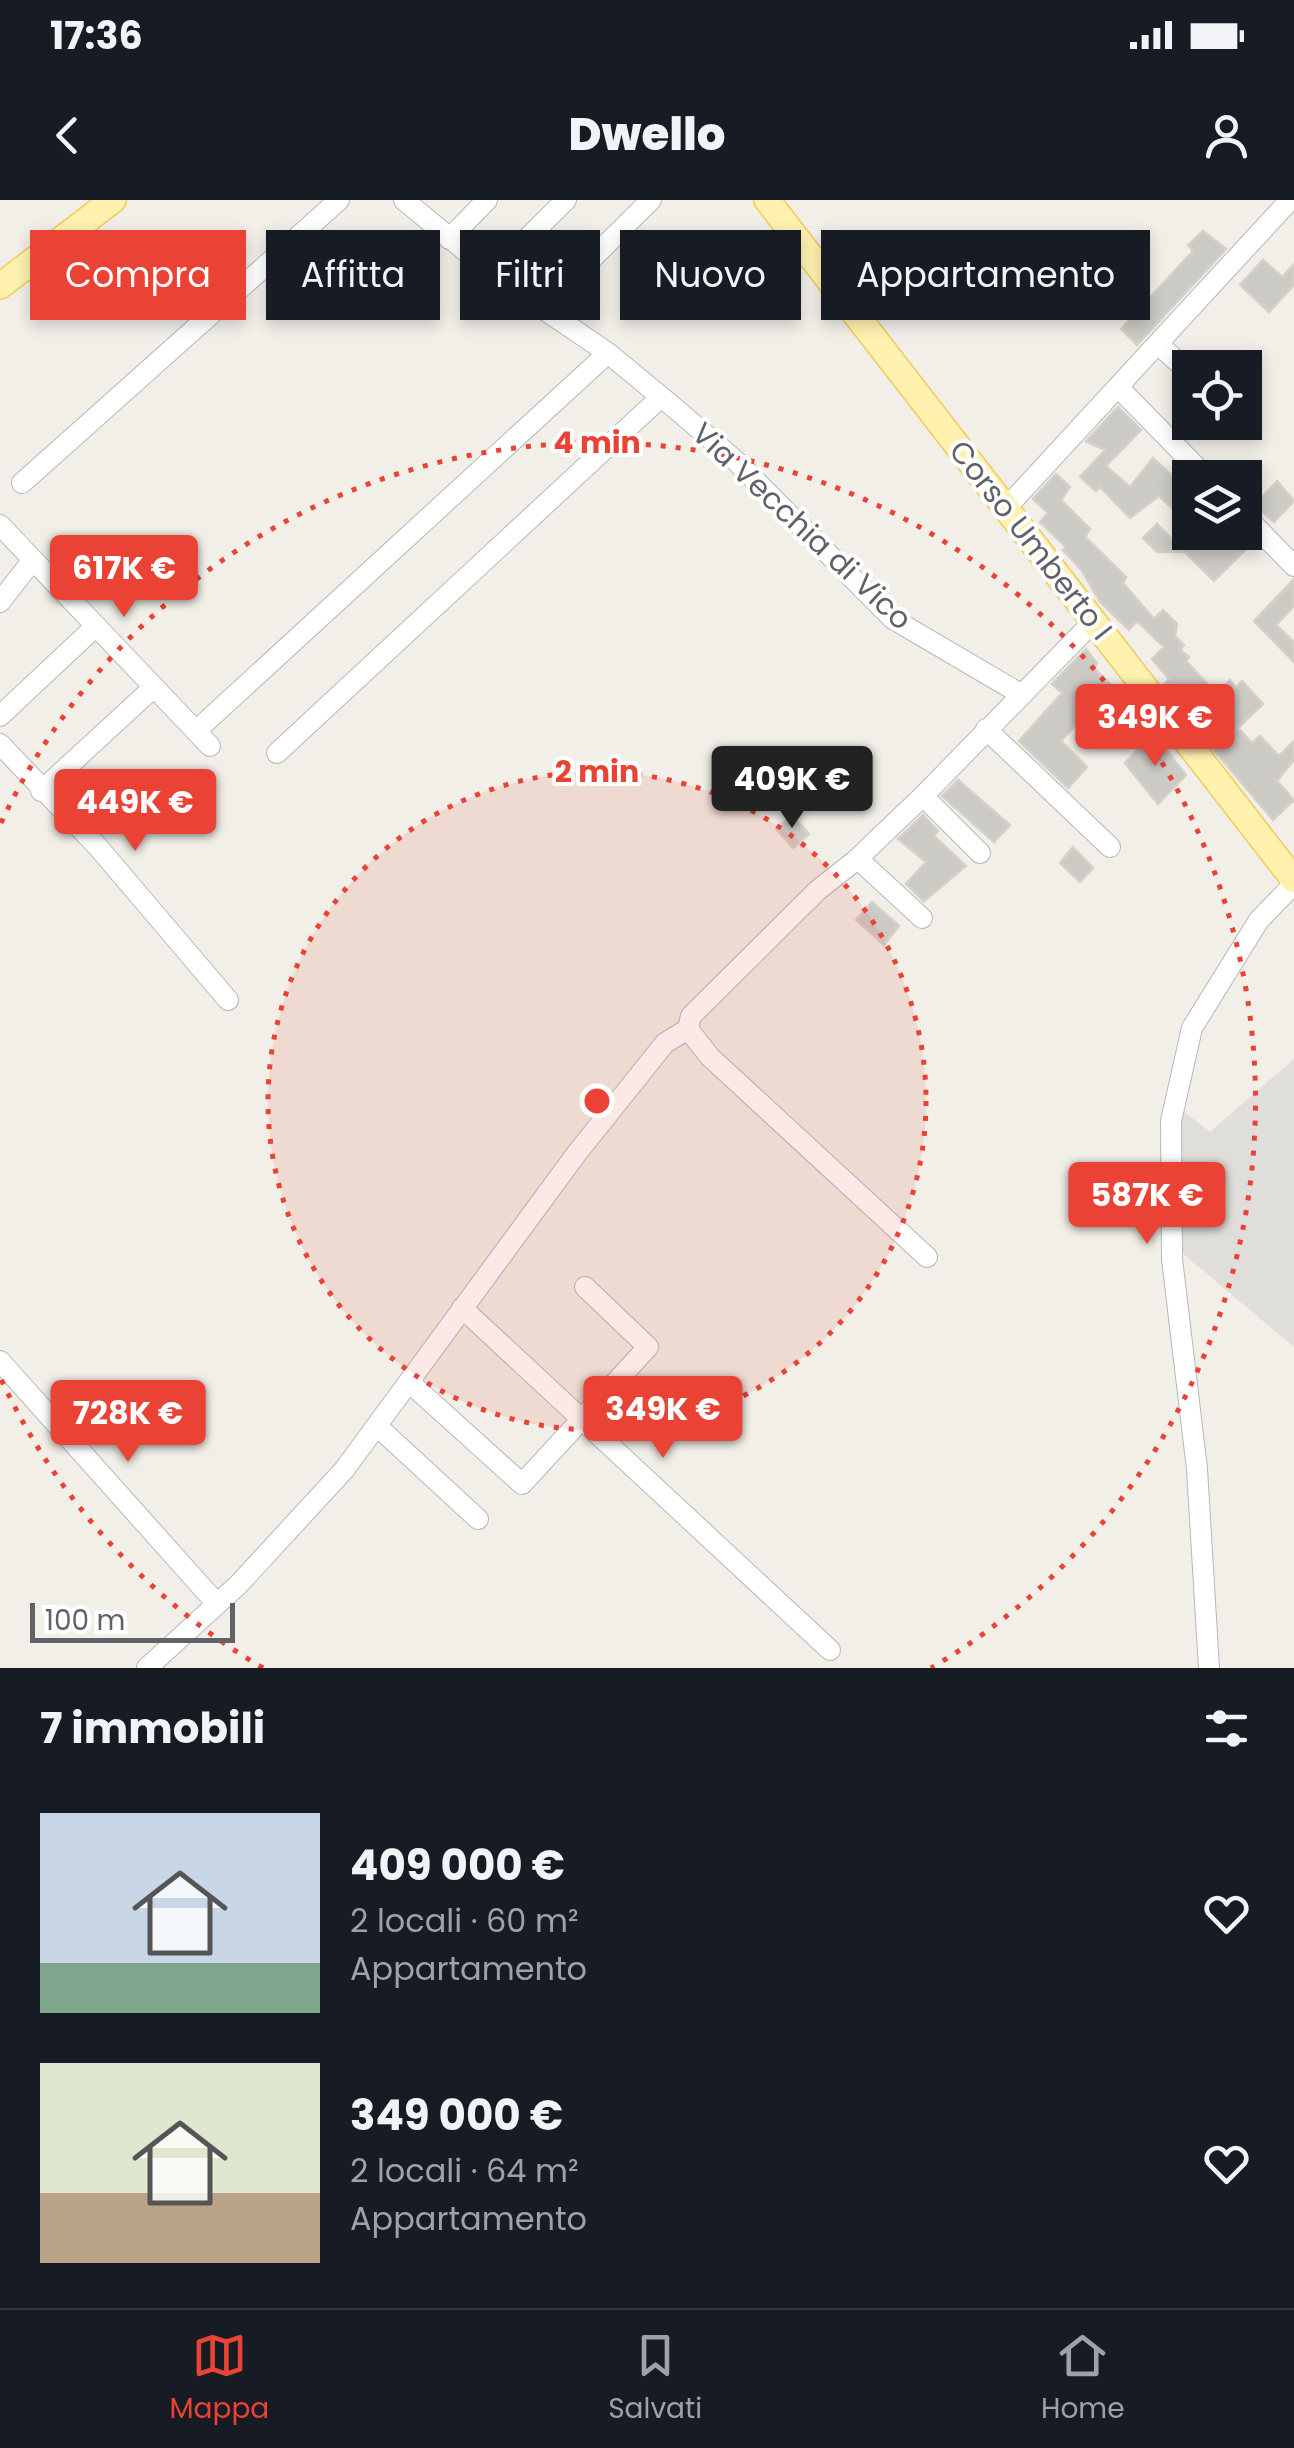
<!DOCTYPE html>
<html lang="it">
<meta charset="utf-8">
<style>
body{margin:0;font-family:Poppins,sans-serif;background:#242831;color:#f1f3f6;height:100vh;display:flex;flex-direction:column;font-size:38px;white-space:nowrap}
*{box-sizing:border-box;margin:0}
p{font-size:32px;color:#9ea1a6}
.icon{flex:none;width:55px;height:55px;fill:none;stroke:currentColor;stroke-width:2;stroke-linecap:round;stroke-linejoin:round}
.map{position:relative;height:1468px;overflow:hidden}
.side{display:flex;flex-direction:column;background:#171b24;flex:1}
.side>*{flex:none}
.hud{position:absolute;left:30px;top:30px;width:1235px;height:90px;display:flex;gap:20px}
.fabs{position:absolute;left:1172px;top:150px;display:grid;gap:20px}
.fabs a{display:grid;place-items:center;width:90px;height:90px;border-radius:0px;background:#171b24;box-shadow:0 5px 15px #0003;font-size:50px}
.scale{position:absolute;left:30px;bottom:25px;width:205px;box-sizing:border-box;padding-left:10px;border:5px solid #5f6368;border-top:0;font-size:28px;line-height:35px;white-space:nowrap;color:#5f6368;-webkit-text-stroke:8px #fff;paint-order:stroke}
.price{position:absolute;translate:-50% -85px;padding:0 22px;border-radius:10px;background:#ea4335;color:#fff;font-size:32px;line-height:65px;filter:drop-shadow(0 2px 5px #0008)}
.price::after{content:'';position:absolute;left:50%;top:60px;width:30px;height:22px;margin-left:-15px;background:inherit;clip-path:polygon(0 0,100% 0,50% 100%)}
.price.selected{background:#222;color:#fff}
ul{padding:0;list-style:none}
li{display:flex;align-items:center;gap:30px;height:250px;padding:0 40px}
li span{display:grid;place-items:center;flex:none;width:280px;height:200px;border-radius:0px;color:#555}
li>.icon{margin-inline-start:auto}
span .icon{width:120px;height:120px;fill:#fffc;stroke-width:1}
li b{font-size:42px}
h2{display:flex;justify-content:space-between;align-items:center;height:120px;padding:0 40px;font-size:42px}
.pill{padding:0 35px;border-radius:0px;background:#171b24;box-shadow:0 5px 15px #0003;font-size:35px;line-height:90px}
.pill.selected{background:#ea4335;color:#fff}
.status{display:flex;justify-content:space-between;align-items:center;height:70px;padding:0 50px;background:#171b24;direction:ltr}
.status svg{height:28px;fill:currentColor}
header{display:flex;justify-content:space-between;align-items:center;height:130px;padding:0 40px;background:#171b24;font-size:45px;font-weight:800}
.dock{display:flex;justify-content:space-around;align-items:center;height:140px;border-top:2px solid #363941;background:#171b24;font-size:28px;color:#9ea1a6}
.dock a{display:grid;justify-items:center;gap:5px}
.dock .selected{color:#ea4335}
.map>svg:first-child{display:block}
</style>
<div class="status"><b>17:36</b><svg viewBox="0 0 49 12"><path d="M0 12V9h3v3zM5 12V6h3v6zM10 12V3h3v9zM15 12V0h3v12zM26 1h20v11H26zM47 4h2v5h-2z"/></svg></div>
<header><svg class="icon" aria-label="back" viewBox="0 0 24 24"><path d="M15 5l-7 7 7 7"/></svg>Dwello<svg class="icon" aria-label="person" viewBox="0 0 24 24"><circle cx="12" cy="8" r="4"/><path d="M4 21q1-7 8-7t8 7"/></svg></header>
<div class="map">
<svg width="1294" height="1468" viewBox="0 0 1294 1468">
<rect width="100%" height="100%" fill="#f1efe8"/>
<!-- industrial -->
<path fill="#e0deda" d="M1294,859V1147L1181,1052V909L1210,932Z"/>
<!-- building -->
<path fill="#cccac5" stroke="#d6d1c6" stroke-width="2.5" d="M1203,31L1226,49L1137,145L1121,129L1193,51L1188,45Z
M1263,60L1282,77L1294,64V85L1269,112L1240,85Z
M1118,207L1141,230L1106,266L1130,287L1153,258L1190,292V313L1184,319L1159,296L1130,318L1100,287L1096,291L1080,277L1105,250L1086,241Z
M1056,274L1070,287L1061,300L1090,329L1085,337L1126,377L1123,383L1154,419L1163,410L1177,424L1175,436L1184,445L1180,450L1189,457L1186,461L1216,493L1230,480L1236,488L1242,481L1263,504L1238,528L1252,543L1260,536L1279,556L1294,541V560L1277,581L1294,600L1273,620L1214,550L1229,536L1208,514L1197,523L1165,483L1169,479L1152,459L1164,447L1137,421L1129,430L1101,403L1082,371L1063,350L1066,347L1040,322L1048,313L1033,299Z
M1277,281L1294,301L1274,322L1255,305Z
M1157,324L1169,336L1183,352H1157L1143,338Z
M1192,332H1234L1249,346L1214,381L1180,347Z
M1294,379V406L1276,425L1294,442V462L1254,421Z
M1086,449L1097,463L1094,468L1112,486L1061,541L1087,567L1068,588L1019,541L1062,493L1052,484Z
M1153,533L1186,575L1158,604L1125,563Z
M737,559L758,581L742,597L721,576Z
M958,580L1010,625L994,642L942,596Z
M792,615L809,634L793,648L776,629Z
M923,615L938,631L934,636L966,666L924,701L906,684L926,662L898,639Z
M1073,647L1093,668L1080,682L1060,663Z
M872,702L899,726L884,745L856,720Z"/>
<g fill="none" stroke-linecap="round" stroke-linejoin="round">
<defs>
<path id="minor" d="M404,0L498,78L608,153L677,210L736,261L893,419L1019,493
M449,39L487,0
M492,73L566,0
M542,108L651,0
M1158,144L1190,173
M1118,187L1207,278
M22,283L339,0
M1006,308L1290,0
M1245,316L1294,366
M0,325L210,546
M0,402L32,361
M0,516L96,426
M986,529L1110,647
M197,530L608,153
M0,544L98,647L228,800
M277,553L661,197
M41,591L154,487
M923,596L980,653
M858,659L922,718
M927,1057L710,857L688,829L691,816L818,690L856,660L923,596L1094,421
M462,1108L830,1450
M0,1161L217,1404
M409,1182L522,1284L648,1147L585,1087
M377,1226L478,1319
M147,1468L238,1385L344,1270L577,953L665,843L688,829
M1209,1468L1197,1269L1172,1059L1171,921L1192,828L1259,720L1294,684"/>
<path id="major" d="M767,0L1294,680
M0,86L113,0"/>
</defs>
<!-- minor casing -->
<use href="#minor" stroke="#b5b8bc" stroke-width="22"/>
<!-- major casing -->
<use href="#major" stroke="#f2c960" stroke-width="28"/>
<!-- minor -->
<use href="#minor" stroke="#fff" stroke-width="20"/>
<!-- major -->
<use href="#major" stroke="#fff2af" stroke-width="25"/>
</g>
<!-- distance rings -->
<circle cx="597" cy="901" r="329" fill="#ea4335" fill-opacity=".12"/>
<g fill="none" stroke="#ea4335" stroke-width="5" stroke-dasharray="5 10">
<circle cx="597" cy="901" r="329"/>
<path d="M263 1468A658 658 0 0 1 1 1179M1 623A658 658 0 1 1 931 1468"/>
</g>
<g text-anchor="middle" dominant-baseline="central" stroke-width="8" stroke-linejoin="round" paint-order="stroke">
<!-- street labels -->
<g font-size="30" fill="#5f6368" stroke="#fff">
<text transform="translate(802 326) rotate(43)">Via Vecchia di Vico</text>
<text transform="translate(1031 340) rotate(52)">Corso Umberto I</text>
</g>
</g>
<circle cx="597" cy="901" r="15" fill="#ea4335" stroke="#fff" stroke-width="5"/>
<g font-size="30" text-anchor="middle" font-weight="bold" fill="#ea4335" stroke="#fff" stroke-width="8" stroke-linejoin="round" paint-order="stroke">
<text x="597" y="253">4 min</text>
<text x="597" y="582">2 min</text>
</g>
</svg>
<div class="fabs">
<a><svg class="icon" aria-label="locate" viewBox="0 0 24 24"><circle cx="12" cy="12" r="6"/><path d="M12 2v4M12 18v4M2 12h4M18 12h4"/></svg></a>
<a><svg class="icon" aria-label="layers" viewBox="0 0 24 24"><path d="M12 4l9 5-9 5-9-5zM3 14l9 5 9-5"/></svg></a>
</div>
<div class="scale">100 m</div>
<b class="price" style="left:124px;top:420px">617K €</b>
<b class="price" style="left:1155px;top:569px">349K €</b>
<b class="price selected" style="left:792px;top:631px">409K €</b>
<b class="price" style="left:135px;top:654px">449K €</b>
<b class="price" style="left:1147px;top:1047px">587K €</b>
<b class="price" style="left:663px;top:1261px">349K €</b>
<b class="price" style="left:128px;top:1265px">728K €</b>
<div class="hud">
<a class="pill selected">Compra</a>
<a class="pill">Affitta</a>
<a class="pill">Filtri</a>
<a class="pill">Nuovo</a>
<a class="pill">Appartamento</a>
</div>
</div>
<section class="side">
<h2>7 immobili<svg class="icon" aria-label="filters" viewBox="0 0 24 24"><path d="M4 7h16M4 17h16"/><circle cx="9" cy="7" r="2"/><circle cx="15" cy="17" r="2"/></svg></h2>
<ul>
<li><span style="background:linear-gradient(#c9d6e8 75%,#7fa58c 0)"><svg class="icon" aria-label="home" viewBox="0 0 24 24"><path d="M3 11l9-7 9 7M6 9v11h12V9"/></svg></span><div><b>409 000 €</b><p>2 locali · 60 m²</p><p>Appartamento</p></div><svg class="icon" aria-label="heart" viewBox="0 0 24 24"><path d="M12 20l-8-8c-3-5 5-10 8-4 3-6 11-1 8 4z"/></svg></li>
<li><span style="background:linear-gradient(#dfe7d0 65%,#b9a48a 0)"><svg class="icon" aria-label="home" viewBox="0 0 24 24"><path d="M3 11l9-7 9 7M6 9v11h12V9"/></svg></span><div><b>349 000 €</b><p>2 locali · 64 m²</p><p>Appartamento</p></div><svg class="icon" aria-label="heart" viewBox="0 0 24 24"><path d="M12 20l-8-8c-3-5 5-10 8-4 3-6 11-1 8 4z"/></svg></li>
</ul>
</section>
<nav class="dock">
<a class="selected"><svg class="icon" aria-label="map" viewBox="0 0 24 24"><path d="M3 6l6-2 6 2 6-2v14l-6 2-6-2-6 2zM9 4v14M15 6v14"/></svg>Mappa</a>
<a><svg class="icon" aria-label="saved" viewBox="0 0 24 24"><path d="M7 4h10v16l-5-4-5 4z"/></svg>Salvati</a>
<a><svg class="icon" aria-label="home" viewBox="0 0 24 24"><path d="M3 11l9-7 9 7M6 9v11h12V9"/></svg>Home</a>
</nav>
